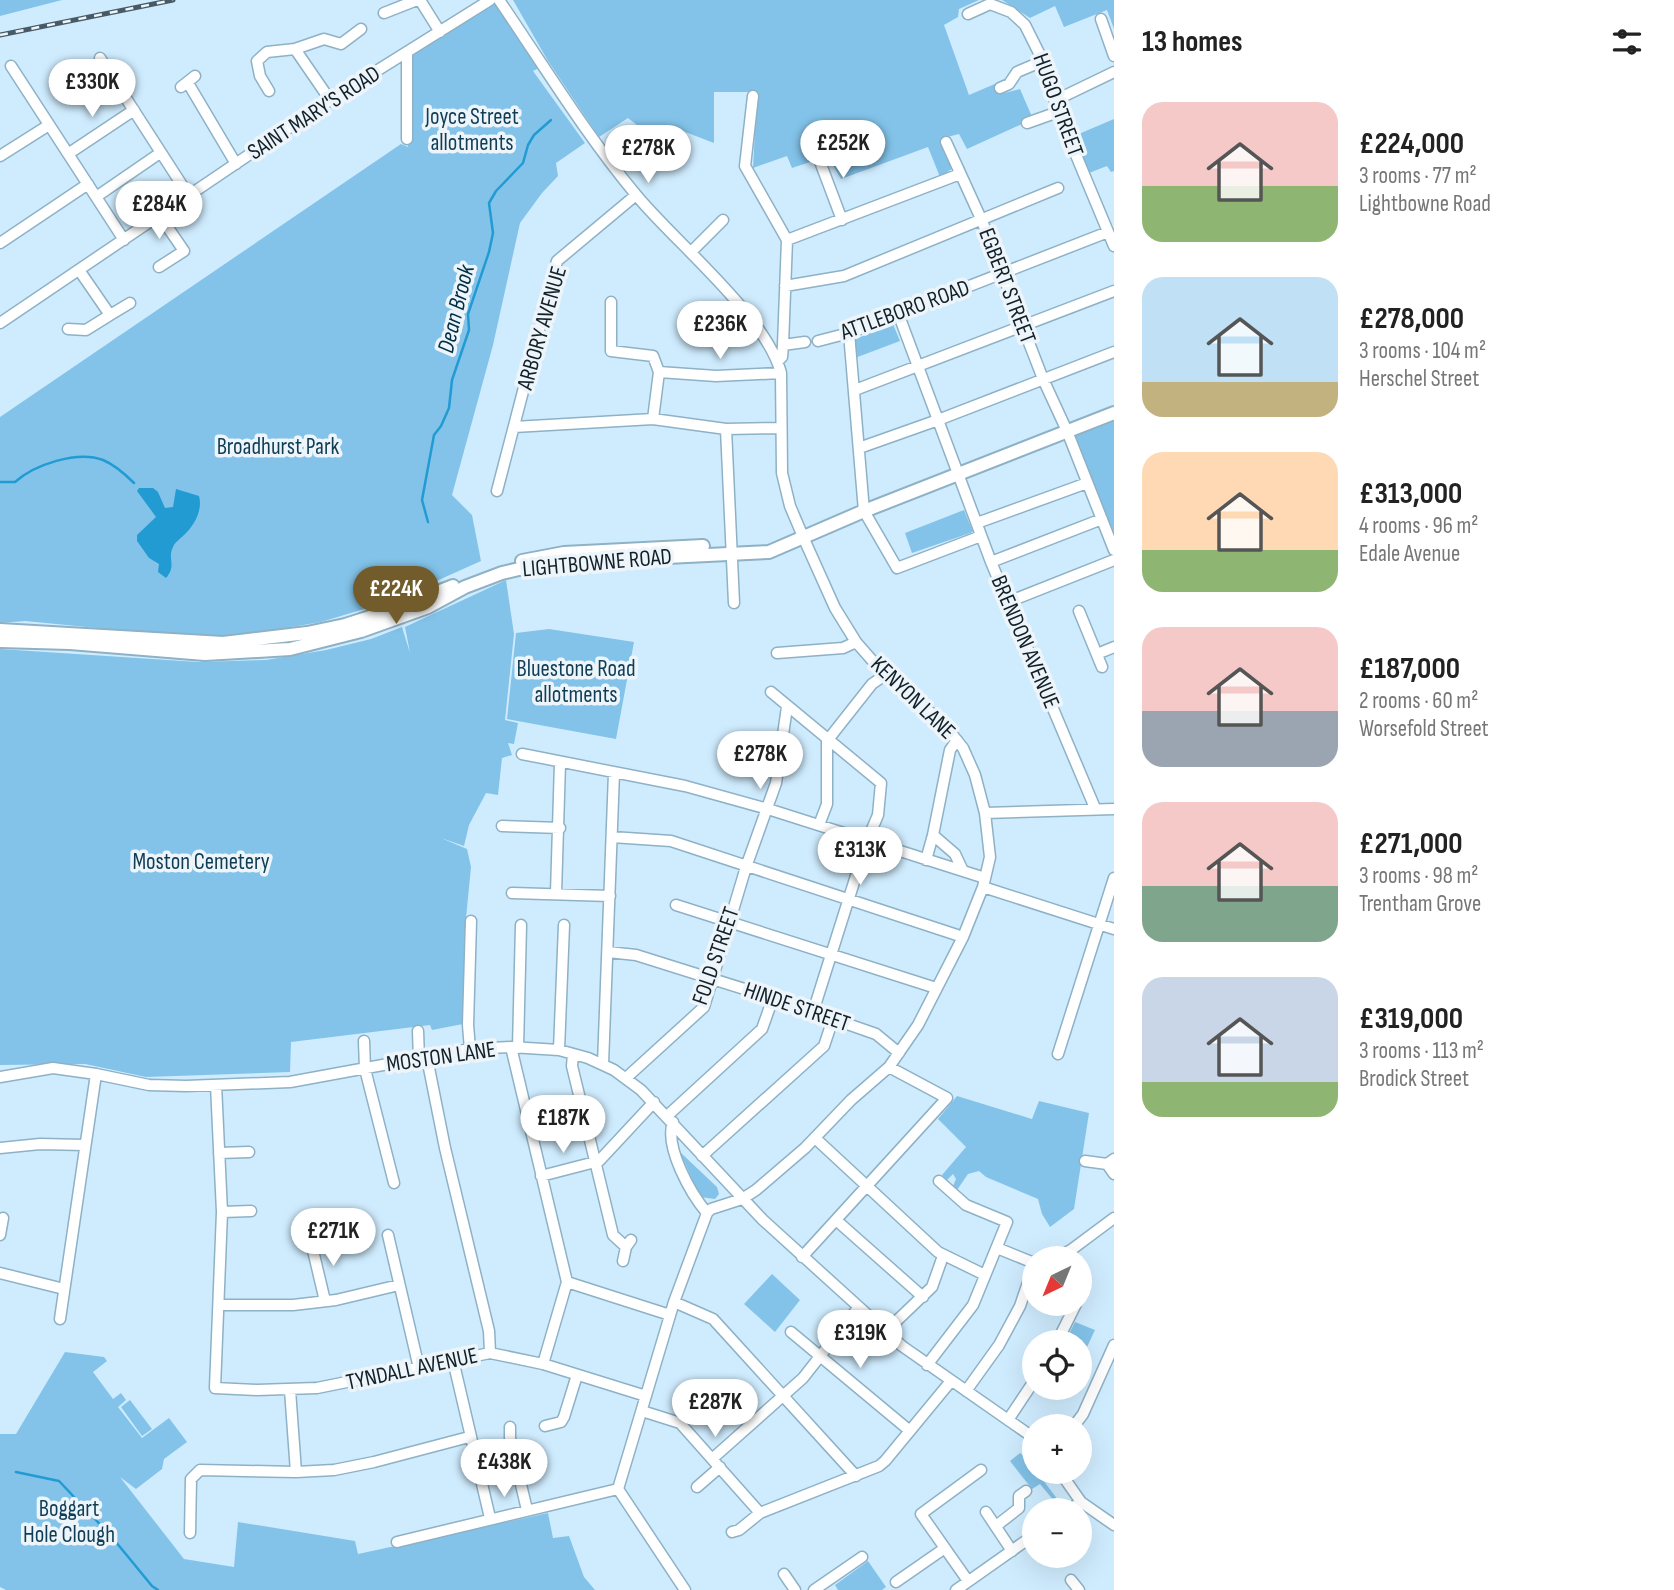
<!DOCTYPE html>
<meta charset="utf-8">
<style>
body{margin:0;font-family:"Sofia Sans Condensed",sans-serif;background:#f6f6f6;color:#222;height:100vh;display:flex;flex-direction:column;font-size:26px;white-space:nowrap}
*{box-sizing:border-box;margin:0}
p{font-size:23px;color:#767676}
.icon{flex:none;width:38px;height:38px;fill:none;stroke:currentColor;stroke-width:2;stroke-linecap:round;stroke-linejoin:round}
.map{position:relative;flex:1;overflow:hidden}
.drawer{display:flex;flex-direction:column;background:#fff;width:560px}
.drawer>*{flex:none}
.needle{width:46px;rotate:223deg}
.tools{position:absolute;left:1022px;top:1246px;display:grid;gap:14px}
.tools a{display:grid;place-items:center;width:70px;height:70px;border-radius:50%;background:#fff;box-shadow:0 7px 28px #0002;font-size:35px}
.price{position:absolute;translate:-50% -60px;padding:0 16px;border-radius:24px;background:#fff;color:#222;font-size:23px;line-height:46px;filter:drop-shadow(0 2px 4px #0008)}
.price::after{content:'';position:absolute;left:50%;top:42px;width:21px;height:16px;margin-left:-10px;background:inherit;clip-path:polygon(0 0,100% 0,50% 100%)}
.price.current{background:#725c2b;color:#fff}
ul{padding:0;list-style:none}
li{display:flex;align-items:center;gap:21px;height:175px;padding:0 28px}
li span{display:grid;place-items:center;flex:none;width:196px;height:140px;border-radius:21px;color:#555}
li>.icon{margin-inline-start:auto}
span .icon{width:84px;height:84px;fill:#fffc;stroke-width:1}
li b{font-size:30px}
h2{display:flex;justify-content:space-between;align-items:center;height:84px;padding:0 28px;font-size:30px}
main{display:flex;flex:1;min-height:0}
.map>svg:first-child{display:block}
</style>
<main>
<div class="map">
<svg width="1114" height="1590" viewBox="0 0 1114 1590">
<rect width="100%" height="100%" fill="#cfecfe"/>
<!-- green -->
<path fill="#83c3e9" d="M0,0H62L0,16Z
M490,0H499L543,66L533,71L585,143L556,163L558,176L542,193L520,223L493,345L452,495L472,515L481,561L394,600L321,622L244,635L190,637L25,621L0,623V417L401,144L408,147L407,52Z
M513,0H979L959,9L958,17L944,25L969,95L997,83L1001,94L1020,89L1033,119L967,149L959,134L940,139L953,168L940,177L928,147L841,179L828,156L792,168L787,156L753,168L757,92H714V143L680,130L665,147L628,118L599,137L548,61Z
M1002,0H1114V29L1107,10L1064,27L1055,6L1030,18Z
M1114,119V171L1111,172L1107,166L1089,173L1074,136Z
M893,324L900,341L855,358L853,340Z
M1114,421V538L1073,437Z
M964,510L973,532L912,553L905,533Z
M506,580L514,634L505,720L518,723L514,744L508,743L512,755L502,758L498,795L486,793L469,825L464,846L441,838L467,849L471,867L466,918L463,1024L432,1030L430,1025L291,1042L290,1072L146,1077L85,1064L0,1065V649L198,662L266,660L326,650L371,639L402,627L410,653L405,627Z
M549,629L634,642L616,739L507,719L516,633Z
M957,1096L1032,1119L1039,1101L1089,1113L1074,1209L1050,1227L1042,1214L1038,1199L986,1177L979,1171L968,1174L957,1190L953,1186L956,1179L953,1174L947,1180L942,1175L966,1147L938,1119Z
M680,1152L717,1187L719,1194L715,1199L700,1197Z
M772,1274L800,1300L775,1332L744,1304Z
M1075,1322L1095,1330L1080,1362V1342H1065Z
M65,1352L104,1357L107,1361L93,1372L113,1399L121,1393L126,1400L118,1407L142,1438L169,1418L187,1442L164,1459L162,1469L136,1489L120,1477L184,1559L234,1567L238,1522L355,1541L358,1554L548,1513L553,1538L569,1536L584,1577L595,1590H6L0,1587V1434H16Z
M130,1400L152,1429L142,1436L121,1407Z
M1020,1453L1033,1463L1034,1472H1037L1058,1500L1061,1505L1060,1508L1040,1484L1032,1489L1010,1461Z
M868,1561L886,1587L882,1590H838L835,1585Z"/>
<!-- water -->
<path fill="#229bd3" d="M139,488H153L158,492L165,508L173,507L176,489L199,496C203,510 194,526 184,535C180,539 175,542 173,547C167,559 177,565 166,578L158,572L159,564L149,558L137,541V535L156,517L137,491Z"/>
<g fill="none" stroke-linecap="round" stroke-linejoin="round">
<!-- stream -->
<path stroke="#229bd3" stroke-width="2.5" d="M0,482H15C34,465 77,450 103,460C115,465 125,474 134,483
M428,522L422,500L434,435L441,426L449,408L452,380L469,330L468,314L489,252L493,233L489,203L496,191L523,163L528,145L534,135L551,120
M16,1472L59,1481L111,1536L152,1586L158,1590"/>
<defs>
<path id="minor" d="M420,0L440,32
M499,0C544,66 586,135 637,196C676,243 766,316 781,373L782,473L790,506L804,539L835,608L856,642L885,675L942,722L963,748L975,775L985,813L990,857L983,887L963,937L918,1025L889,1067L851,1100L805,1148L756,1190L742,1199L711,1209L707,1213L674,1302L618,1489
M384,13L417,0
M968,14L990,4L1011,12L1025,25L1043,61L1058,112L1114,246
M1101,19L1114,56
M295,49L330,100
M407,52V139
M100,58L189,196
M11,66L124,240
M188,83L236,164
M181,87L195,76
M1000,88L1009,84L1017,72L1043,61
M269,91L260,76L257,61L267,52L295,49L324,39L341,44L361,29
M753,96L745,166L787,240L783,345L782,357L778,361
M1056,100L1114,72
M1027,123L1058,112
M946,142L982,221L1043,379L1067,431L1114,550
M816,151L842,220
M68,154L134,110
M0,156L49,125
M96,197L160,153
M787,240L960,174
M0,243L88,184
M691,252L723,220
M159,267L184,251L160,216
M785,286L844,276L1058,188
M611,302V351L653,356L659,372L653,419
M898,313L991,562L1095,808
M110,315L130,303
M0,323L330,100L490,0
M68,329L86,330L110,315L79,270
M849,333L864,511L897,568L981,536
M818,341L849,333L1108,232
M783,345L805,342
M659,372L716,376L781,373
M855,390L1114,291
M514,427L653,419L726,429L781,428
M726,429L734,603
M859,448L938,420L1114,352
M497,491L557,261L636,195
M977,523L1087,483
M991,562L1102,519
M1008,602L1114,560
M1079,611L1102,667
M777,653L843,648L856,642
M1097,654L1114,647
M771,692L881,783L878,815L867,841L813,1012
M522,754L685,786L768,809L985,878
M985,813L1114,809
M819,825L827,804V741L872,684L885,675
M502,826L560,828
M933,835L955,854L963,871
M612,837L671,841L963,937
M926,860L933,835L950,750L957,740
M983,887L1114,929
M512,893L610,896
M556,893L560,763
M676,905L936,988
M608,952L636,955L773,998L876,1034L899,1053
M418,1031L419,1060
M364,1041L365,1069L394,1183
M511,1047L567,1282L543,1364
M518,1048L521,925
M470,1049L468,1025L471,921
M559,1050L564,925
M573,1054L572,1066L613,1235L626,1247
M1058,1054L1114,878
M427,1058L445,1148L489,1331L490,1353
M603,1064L614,773
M0,1077L53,1068L96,1074L149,1085L186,1086L290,1082L470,1049L511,1047L559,1050L588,1058L614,1070L641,1090L763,1220L902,1346L1034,1438
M626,1078L704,1007L746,867L776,783L787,707
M216,1085L222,1212L215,1388L257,1390L317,1388L490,1353L543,1364L646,1396
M667,1116L762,1029L773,998
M673,1122C664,1147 691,1194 707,1213
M815,1138L938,1252L985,1275
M0,1148L40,1144L85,1145
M219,1153L249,1152
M702,1156L824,1046L833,1019
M1085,1161L1107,1164L1114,1159
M1107,1164L1114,1174
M541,1176L599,1161L654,1102
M222,1212L251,1211
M836,1220L923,1297
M0,1235L3,1218
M388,1235L419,1368
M311,1242L325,1301
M997,1248L1034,1263
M802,1257L947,1098L889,1067
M1056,1258L1071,1250L1114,1218
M623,1261L626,1247L631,1240
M1080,1271V1284
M0,1273L64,1289
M567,1282L670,1315
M674,1302L713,1319L856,1476
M220,1305H293L336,1300L399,1285
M60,1319L96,1074
M791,1332L910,1431
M885,1332L932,1287L943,1256
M1057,1342L1076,1304
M453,1360L490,1518
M927,1365L973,1305L1007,1222L966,1205L939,1181
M290,1390L296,1472
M966,1391L999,1345L1020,1306L1034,1265
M642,1411L680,1423L760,1513
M1008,1420L1034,1381
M545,1426L561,1422L564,1417L577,1375
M1074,1426L1083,1414L1114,1345
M510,1427V1438L527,1510
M712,1459L803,1378L858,1308
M1060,1472L1081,1502L1114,1525
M697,1487L720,1467
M618,1489L685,1590
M1069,1510L1081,1502
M986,1512L1012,1551
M996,1526L1019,1508V1496L1026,1491
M732,1532L739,1530L760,1513L879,1466L885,1461L951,1381
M190,1533L191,1479L200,1470L296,1472L334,1470L374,1462L469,1437
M397,1542L618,1489
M784,1574L795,1590
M1071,1580L1079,1590
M968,1581L921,1514L981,1470
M896,1582L945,1548
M814,1590L862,1557
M956,1590L1034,1535"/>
<path id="major" d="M522,561L564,553L703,546
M0,630L223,643L307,633L345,625L389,611L453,586
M0,641L70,643L205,654L290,649L361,631L428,607L465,587L502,573L519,569L565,562L769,552L864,511L1114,413"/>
</defs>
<!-- minor casing -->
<use href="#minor" stroke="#8eb1c6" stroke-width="13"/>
<!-- major casing -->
<use href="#major" stroke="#8eb1c6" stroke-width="16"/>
<!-- minor -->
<use href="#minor" stroke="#fff" stroke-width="10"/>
<!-- major -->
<use href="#major" stroke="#fff" stroke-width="12"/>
<defs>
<path id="rail" d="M0,35L173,0"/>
</defs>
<!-- rail casing -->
<use href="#rail" stroke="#475a65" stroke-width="5"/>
<!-- rail -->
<use href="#rail" stroke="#eef5fa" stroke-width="2.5" stroke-dasharray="8" stroke-linecap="butt"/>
</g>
<g text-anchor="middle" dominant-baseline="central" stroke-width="7" stroke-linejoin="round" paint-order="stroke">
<!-- street labels -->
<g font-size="23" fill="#122028" stroke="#eef5fa">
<text transform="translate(1058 105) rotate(70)">HUGO STREET</text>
<text transform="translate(314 113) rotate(-33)">SAINT MARY'S ROAD</text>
<text transform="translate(1007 286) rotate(69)">EGBERT STREET</text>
<text transform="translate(905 310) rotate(-20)">ATTLEBORO ROAD</text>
<text transform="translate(542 328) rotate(-74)">ARBORY AVENUE</text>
<text transform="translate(597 563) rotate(-5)">LIGHTBOWNE ROAD</text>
<text transform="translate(1025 642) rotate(67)">BRENDON AVENUE</text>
<text transform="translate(913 698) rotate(44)">KENYON LANE</text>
<text transform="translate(716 956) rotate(-71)">FOLD STREET</text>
<text transform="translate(797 1007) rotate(19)">HINDE STREET</text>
<text transform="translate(441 1057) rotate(-8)">MOSTON LANE</text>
<text transform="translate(412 1369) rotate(-12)">TYNDALL AVENUE</text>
</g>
<!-- park labels -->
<g font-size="23" fill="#0e3d55" stroke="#eef5fa">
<text x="472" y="117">Joyce Street<tspan x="472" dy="26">allotments</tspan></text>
<text x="278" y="447">Broadhurst Park</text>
<text x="576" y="669">Bluestone Road<tspan x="576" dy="26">allotments</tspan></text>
<text x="201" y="862">Moston Cemetery</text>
<text x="69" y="1509">Boggart<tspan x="69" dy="26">Hole Clough</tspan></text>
</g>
<!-- water labels -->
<g font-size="24" font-style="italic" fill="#002f45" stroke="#eef5fa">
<text transform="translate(456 309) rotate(-76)">Dean Brook</text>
</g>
</g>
</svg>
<div class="tools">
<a><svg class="needle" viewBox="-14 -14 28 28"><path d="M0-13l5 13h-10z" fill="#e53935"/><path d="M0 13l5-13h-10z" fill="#767676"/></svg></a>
<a><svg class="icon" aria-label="locate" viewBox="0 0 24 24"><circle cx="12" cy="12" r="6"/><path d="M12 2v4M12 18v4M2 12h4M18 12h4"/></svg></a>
<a>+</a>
<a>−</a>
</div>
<b class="price" style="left:92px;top:119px">£330K</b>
<b class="price" style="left:843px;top:180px">£252K</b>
<b class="price" style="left:648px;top:185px">£278K</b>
<b class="price" style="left:159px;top:241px">£284K</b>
<b class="price" style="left:720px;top:361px">£236K</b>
<b class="price current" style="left:396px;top:626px">£224K</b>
<b class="price" style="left:760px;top:791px">£278K</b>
<b class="price" style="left:860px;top:887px">£313K</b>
<b class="price" style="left:563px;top:1155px">£187K</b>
<b class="price" style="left:333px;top:1268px">£271K</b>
<b class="price" style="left:860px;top:1370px">£319K</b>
<b class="price" style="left:715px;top:1439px">£287K</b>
<b class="price" style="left:504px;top:1499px">£438K</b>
</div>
<section class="drawer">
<h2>13 homes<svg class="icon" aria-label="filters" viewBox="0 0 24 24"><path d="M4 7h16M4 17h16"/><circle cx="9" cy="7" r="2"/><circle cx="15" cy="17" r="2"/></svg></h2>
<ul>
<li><span style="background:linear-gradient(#f6c9c9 60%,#8fb573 0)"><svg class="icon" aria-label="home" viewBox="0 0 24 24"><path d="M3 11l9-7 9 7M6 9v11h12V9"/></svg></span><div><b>£224,000</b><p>3 rooms · 77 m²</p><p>Lightbowne Road</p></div></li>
<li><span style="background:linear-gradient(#bfe0f5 75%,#c2b280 0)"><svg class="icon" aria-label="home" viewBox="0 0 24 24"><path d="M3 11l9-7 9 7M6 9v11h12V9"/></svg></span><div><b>£278,000</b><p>3 rooms · 104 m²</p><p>Herschel Street</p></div></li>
<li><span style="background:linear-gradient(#ffd9b3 70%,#8fb573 0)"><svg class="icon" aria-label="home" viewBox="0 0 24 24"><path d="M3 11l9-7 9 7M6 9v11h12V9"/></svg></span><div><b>£313,000</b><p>4 rooms · 96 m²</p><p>Edale Avenue</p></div></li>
<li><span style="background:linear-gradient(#f6c9c9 60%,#9aa5b1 0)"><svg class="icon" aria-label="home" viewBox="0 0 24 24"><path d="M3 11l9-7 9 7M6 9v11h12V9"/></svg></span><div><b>£187,000</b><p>2 rooms · 60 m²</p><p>Worsefold Street</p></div></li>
<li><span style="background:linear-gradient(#f6c9c9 60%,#7fa58c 0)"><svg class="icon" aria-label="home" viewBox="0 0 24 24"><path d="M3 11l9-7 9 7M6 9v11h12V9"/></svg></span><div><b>£271,000</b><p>3 rooms · 98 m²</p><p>Trentham Grove</p></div></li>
<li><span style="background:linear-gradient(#c9d6e8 75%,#8fb573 0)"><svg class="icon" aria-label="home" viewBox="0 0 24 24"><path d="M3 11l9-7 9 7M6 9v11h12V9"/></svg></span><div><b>£319,000</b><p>3 rooms · 113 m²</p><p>Brodick Street</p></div></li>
</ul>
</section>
</main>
